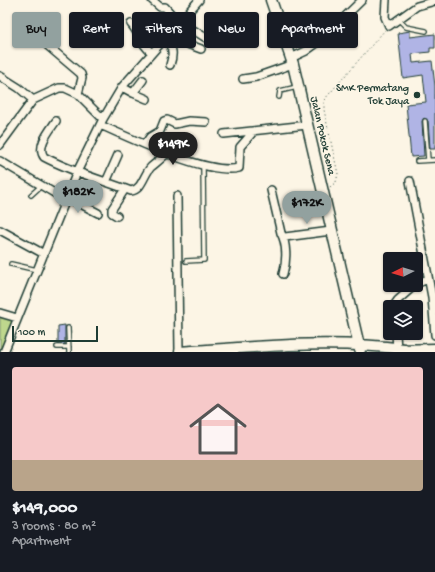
<!DOCTYPE html>
<meta charset="utf-8">
<style>
body{margin:0;font-family:"Gochi Hand",sans-serif;background:#242831;color:#f1f3f6;height:100vh;display:flex;flex-direction:column;font-size:15px;white-space:nowrap}
*{box-sizing:border-box;margin:0}
p{font-size:13px;color:#9ea1a6}
.icon{flex:none;width:22px;height:22px;fill:none;stroke:currentColor;stroke-width:2;stroke-linecap:round;stroke-linejoin:round}
.map{position:relative;height:352px;overflow:hidden}
.details{display:flex;flex-direction:column;background:#171b24;flex:1}
.details>*{flex:none}
.hud{position:absolute;left:12px;top:12px;width:411px;height:36px;display:flex;gap:8px}
.needle{width:26px;rotate:265deg}
.buttons{position:absolute;left:383px;top:252px;display:grid;gap:8px}
.buttons a{display:grid;place-items:center;width:40px;height:40px;border-radius:4px;background:#171b24;box-shadow:0 1px 3px #0004;font-size:20px}
.scale{position:absolute;left:12px;bottom:10px;width:86px;box-sizing:border-box;padding-left:4px;border:2px solid #1f3d34;border-top:0;font-size:11px;line-height:14px;white-space:nowrap;color:#1f3d34;-webkit-text-stroke:3px #fcf5e5;paint-order:stroke}
.price{position:absolute;translate:-50% -34px;padding:0 9px;border-radius:14px;background:#92a19f;color:#111;font-size:13px;line-height:26px;filter:drop-shadow(0 1px 2px #0008)}
.price::after{content:'';position:absolute;left:50%;top:24px;width:12px;height:9px;margin-left:-6px;background:inherit;clip-path:polygon(0 0,100% 0,50% 100%)}
.price.on{background:#222;color:#fff}
ul{padding:0;list-style:none}
li{display:grid;align-content:center;gap:8px;height:212px;padding:0 12px}
li span{display:grid;place-items:center;height:124px;border-radius:4px;color:#555}
li>.icon{margin-inline-start:auto}
span .icon{width:72px;height:72px;fill:#fffc;stroke-width:1}
li b{font-size:17px}
.tag{padding:0 14px;border-radius:4px;background:#171b24;box-shadow:0 1px 3px #0004;font-size:14px;line-height:36px}
.tag.on{background:#92a19f;color:#111}
.map>svg:first-child{display:block}
</style>
<div class="map">
<svg width="435" height="352" viewBox="0 0 435 352">
<rect width="100%" height="100%" fill="#fcf5e5"/>
<filter id="ink" filterUnits="userSpaceOnUse"><feTurbulence type="fractalNoise" baseFrequency=".025" numOctaves="2"/><feDisplacementMap in="SourceGraphic" scale="8" xChannelSelector="R" yChannelSelector="G"/><feConvolveMatrix kernelMatrix="1 2 1 2 8 2 1 2 1" color-interpolation-filters="sRGB"/></filter>
<g filter="url(#ink)">
<!-- green -->
<path fill="#bed78d" stroke="#6e8a60" d="M0,316L13,319L1,352H0Z"/>
<!-- building -->
<path fill="#b0b4e5" stroke="#1f3d34" d="M410,31V37L435,34V48H430V52L412,54L413,63L432,61L435,86V149H430L428,121L424,118L422,121L424,156L411,157L406,104L426,102L423,75L403,78L398,33Z
M65,325V344H58V326Z"/>
<g fill="none" stroke-linecap="round" stroke-linejoin="round">
<defs>
<path id="service" d="M398,19L406,27L426,31
M279,97L280,91L297,87
M425,121L428,160
M417,161L435,160
M31,195L42,185
M186,261L204,260L203,165
M11,264L37,270
M68,328L69,352
M57,347H69"/>
<path id="minor" d="M152,0L160,7H165L178,22
M386,0L385,17L389,26L417,6L435,1
M131,24C139,33 140,43 151,52
M177,24L195,31L206,38
M166,40C174,48 173,56 170,65
M168,42L185,43L201,49
M48,46L81,74L82,78L78,94
M291,58L306,51L320,41L362,0
M0,76L19,88L33,100
M243,79L256,77L293,64
M122,87L133,93L143,80
M133,93L147,99
M56,121C50,130 36,146 44,157C72,172 102,180 131,191C142,190 144,174 151,167C157,162 160,160 166,154
M100,125C131,138 208,176 239,168L240,147L254,131
M224,134L307,125
M145,144L150,137L160,131L164,121L167,120L175,124L189,121L206,122
M0,145L33,100L59,88H65L78,94L103,119
M0,161L66,200
M410,181L432,297L435,335
M106,182L118,155
M271,190L281,233C287,244 287,261 283,274
M177,196L179,352
M67,197L98,213
M117,216L112,213V209L125,189
M0,230L44,254
M285,237L331,231
M416,284L428,279
M393,307L398,300L415,285
M0,313L17,318
M396,333L397,350
M4,352L77,172L103,119L122,87L199,0"/>
<path id="secondary" d="M271,0L293,64L360,350
M398,350L435,349
M180,352C254,347 330,339 404,349"/>
</defs>
<!-- service casing -->
<use href="#service" stroke="#1f3d34" stroke-width="6"/>
<!-- minor casing -->
<use href="#minor" stroke="#1f3d34" stroke-width="10"/>
<!-- secondary casing -->
<use href="#secondary" stroke="#1f3d34" stroke-width="13"/>
<!-- path -->
<path stroke="#1f3d34" stroke-width="1" stroke-dasharray="1 3" stroke-linecap="butt" d="M330,187L336,182L338,174L324,110V100L385,30"/>
<!-- service -->
<use href="#service" stroke="#fcf5e5" stroke-width="3.5"/>
<!-- minor -->
<use href="#minor" stroke="#fcf5e5" stroke-width="7"/>
<!-- secondary -->
<use href="#secondary" stroke="#fcf5e5" stroke-width="10"/>
</g>
</g>
<!-- markers -->
<circle fill="#1f3d34" stroke="#fcf5e5" stroke-width="1.5" cx="417" cy="95" r="4"/>
<g text-anchor="middle" dominant-baseline="central" stroke-width="3" stroke-linejoin="round" paint-order="stroke">
<!-- poi labels -->
<g font-size="11" fill="#1f3d34" stroke="#fcf5e5" text-anchor="end">
<text x="409" y="89">SMK Permatang<tspan x="409" dy="13">Tok Jaya</tspan></text>
</g>
<!-- street labels -->
<g font-size="11" fill="#1f3d34" stroke="#fcf5e5">
<text transform="translate(322 136) rotate(77)">Jalan Pokok Sena</text>
</g>
</g>
</svg>
<div class="buttons">
<a><svg class="needle" viewBox="-14 -14 28 28"><path d="M0-13l5 13h-10z" fill="#e53935"/><path d="M0 13l5-13h-10z" fill="#9ea1a6"/></svg></a>
<a><svg class="icon" aria-label="layers" viewBox="0 0 24 24"><path d="M12 4l9 5-9 5-9-5zM3 14l9 5 9-5"/></svg></a>
</div>
<div class="scale">100 m</div>
<b class="price on" style="left:173px;top:166px">$149K</b>
<b class="price" style="left:78px;top:214px">$182K</b>
<b class="price" style="left:307px;top:225px">$172K</b>
<div class="hud">
<a class="tag on">Buy</a>
<a class="tag">Rent</a>
<a class="tag">Filters</a>
<a class="tag">New</a>
<a class="tag">Apartment</a>
</div>
</div>
<section class="details">
<ul>
<li><span style="background:linear-gradient(#f6c9c9 75%,#b9a48a 0)"><svg class="icon" aria-label="home" viewBox="0 0 24 24"><path d="M3 11l9-7 9 7M6 9v11h12V9"/></svg></span><div><b>$149,000</b><p>3 rooms · 80 m²</p><p>Apartment</p></div></li>
</ul>
</section>
